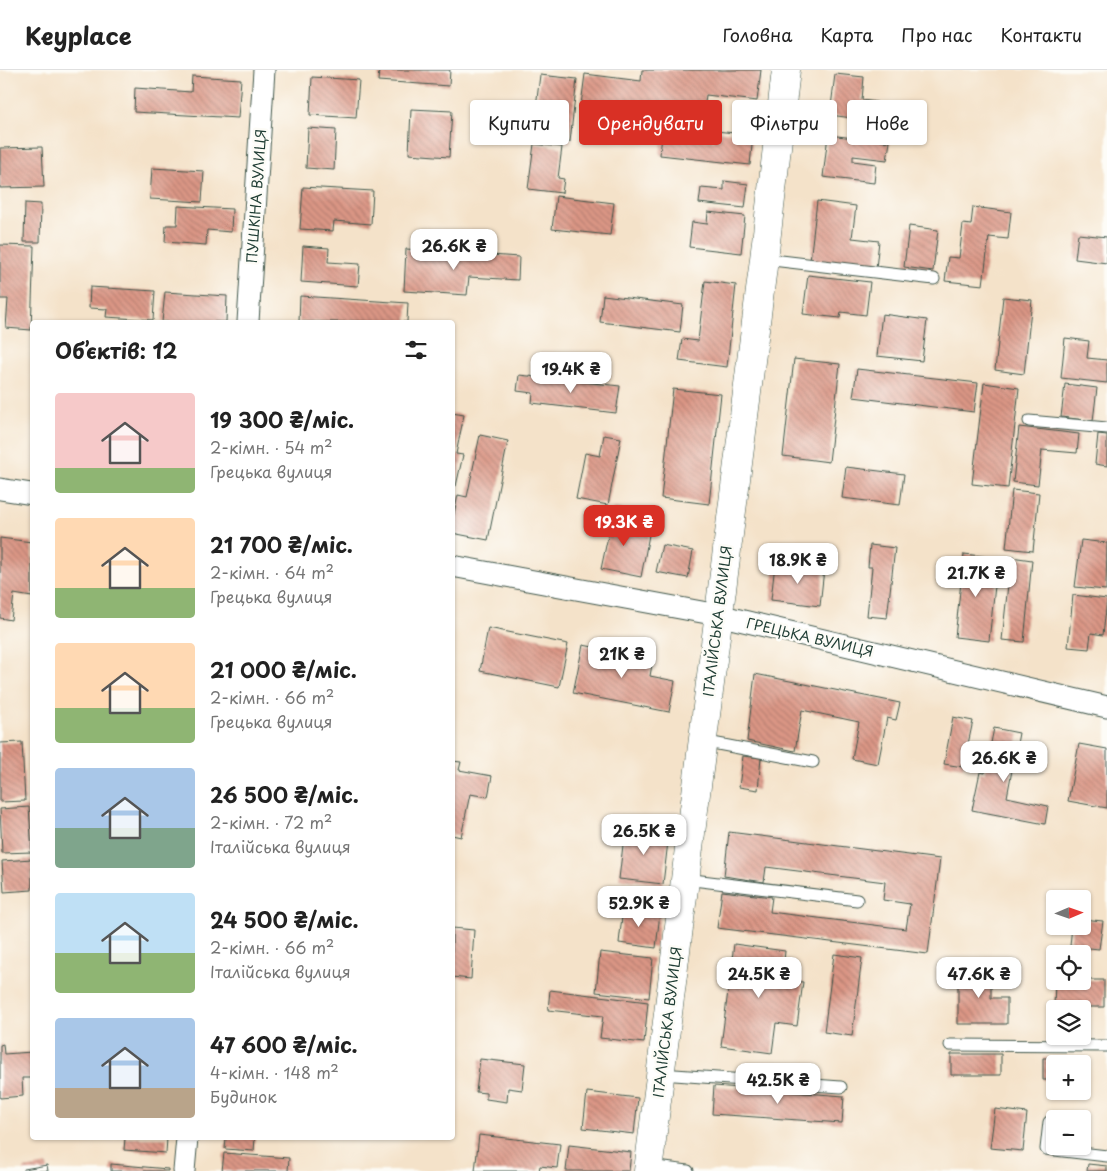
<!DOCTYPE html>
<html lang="uk">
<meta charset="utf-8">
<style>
body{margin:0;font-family:"Playpen Sans",sans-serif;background:#f2f2f2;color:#222;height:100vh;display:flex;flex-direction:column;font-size:19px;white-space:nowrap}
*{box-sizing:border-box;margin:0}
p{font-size:16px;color:#767676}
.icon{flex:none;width:28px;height:28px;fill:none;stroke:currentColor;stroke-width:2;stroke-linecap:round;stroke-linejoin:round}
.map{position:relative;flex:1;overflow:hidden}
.drawer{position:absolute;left:30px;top:250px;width:425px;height:820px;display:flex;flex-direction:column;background:#fff;border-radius:5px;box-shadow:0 1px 4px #0004}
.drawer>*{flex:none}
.guide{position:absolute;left:470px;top:30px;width:475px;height:45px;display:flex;gap:10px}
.needle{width:32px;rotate:88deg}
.buttons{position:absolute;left:1046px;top:820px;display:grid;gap:10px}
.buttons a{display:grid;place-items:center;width:45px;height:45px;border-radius:5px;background:#fff;box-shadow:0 1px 4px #0004;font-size:25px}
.price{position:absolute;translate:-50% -42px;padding:0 11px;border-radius:10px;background:#fff;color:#222;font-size:16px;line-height:32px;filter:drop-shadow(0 1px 2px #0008)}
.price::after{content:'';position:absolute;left:50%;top:30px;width:15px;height:11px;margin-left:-8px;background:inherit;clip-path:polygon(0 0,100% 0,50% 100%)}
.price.active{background:#d93025;color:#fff}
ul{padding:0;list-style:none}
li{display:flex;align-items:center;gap:15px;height:125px;padding:0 25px}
li span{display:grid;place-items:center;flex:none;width:140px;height:100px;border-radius:5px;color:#555}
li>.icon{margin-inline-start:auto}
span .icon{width:60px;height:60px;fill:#fffc;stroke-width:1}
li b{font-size:21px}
h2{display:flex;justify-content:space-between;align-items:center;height:60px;padding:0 25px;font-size:21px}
.pill{padding:0 18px;border-radius:5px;background:#fff;box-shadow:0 1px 4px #0004;font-size:18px;line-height:45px}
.pill.active{background:#d93025;color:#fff}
header{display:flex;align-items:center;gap:30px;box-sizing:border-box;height:70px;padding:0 25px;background:#fff;border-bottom:1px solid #e0e0e0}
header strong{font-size:24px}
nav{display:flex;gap:28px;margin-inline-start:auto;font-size:18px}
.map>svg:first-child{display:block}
</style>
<header>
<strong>Keyplace</strong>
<nav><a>Головна</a><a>Карта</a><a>Про нас</a><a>Контакти</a></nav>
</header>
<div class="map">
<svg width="1107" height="1101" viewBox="0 0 1107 1101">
<defs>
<pattern id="building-back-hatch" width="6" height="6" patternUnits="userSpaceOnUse" patternTransform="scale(1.25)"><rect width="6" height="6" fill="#db9685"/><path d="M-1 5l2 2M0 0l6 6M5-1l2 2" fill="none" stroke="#b17c6e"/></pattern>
</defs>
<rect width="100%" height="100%" fill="#fdfcf7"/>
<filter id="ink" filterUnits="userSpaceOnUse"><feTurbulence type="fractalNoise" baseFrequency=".02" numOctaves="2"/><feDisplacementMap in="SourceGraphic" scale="10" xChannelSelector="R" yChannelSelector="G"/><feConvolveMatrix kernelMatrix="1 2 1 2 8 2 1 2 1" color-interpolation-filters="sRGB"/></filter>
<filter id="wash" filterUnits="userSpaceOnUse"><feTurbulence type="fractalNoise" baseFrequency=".0096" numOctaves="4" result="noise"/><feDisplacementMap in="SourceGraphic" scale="20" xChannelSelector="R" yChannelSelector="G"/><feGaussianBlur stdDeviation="1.12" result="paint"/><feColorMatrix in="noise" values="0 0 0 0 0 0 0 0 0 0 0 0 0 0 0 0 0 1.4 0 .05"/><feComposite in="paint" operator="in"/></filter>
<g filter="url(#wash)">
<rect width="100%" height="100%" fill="#f4e2c9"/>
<g id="blocks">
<!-- building -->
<path fill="url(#building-back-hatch)" d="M379,0H450L449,16L378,11Z
M642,0H761L757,31L706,25L703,49L581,35L585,4L641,11Z
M835,4L864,7L862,30L877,32L874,51L830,45Z
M540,5L577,9L570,72L532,68Z
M192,6L241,9L238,48L134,42L135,18L191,22Z
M312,7L359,10L356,48L310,45Z
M411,39L452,41L449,87L409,84Z
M308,58L336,60L334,100L306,98Z
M716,61L753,65L750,95L660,85L662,65L714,71Z
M828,65L890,72L887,90L853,86V91L876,94L874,113L823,107Z
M534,74L562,77L558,108L564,109L562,123L528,119Z
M42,77L44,117L0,118V78Z
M152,98L204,101L202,132L150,129Z
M724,111L748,114L745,138L699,133L701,118L724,120Z
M303,117L373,121L371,154L334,151L333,161L300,159Z
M556,126L614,133L610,165L552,159Z
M817,131L856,136L852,168L879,171L876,198L810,191Z
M25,133L41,134L40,172H24Z
M178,136L232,139L231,162L207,160L206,175L165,172L166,155H177Z
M973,137L1011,142L1008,169L989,167L983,215L945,211L948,187L959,188L963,154L971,155Z
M708,142L745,146L741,183L689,177L692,152L707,154Z
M909,156L938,160L933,201L904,197Z
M1078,164L1107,167V193L1075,189Z
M0,175L34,176L31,260L6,258L8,229H0Z
M303,176L329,178L328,192L360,194L358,216L301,212Z
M406,179L519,187L518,210L469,207L467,225L404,221Z
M808,205L870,212L866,245L841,242L840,248L803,244Z
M705,211L736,215L727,297L679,291L682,269L698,271Z
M90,217L155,221L153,250L106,247L107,239L89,238Z
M165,222L227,226L226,252H162Z
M603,225L683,235L680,262L600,252Z
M300,226L408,233L407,252L349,251V252H299Z
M1003,227L1032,230L1024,304L995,300Z
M882,244L927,250L922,291L877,286Z
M1065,268L1089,271L1087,288L1107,290V313L1061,308Z
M794,289L840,294L829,392L783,386Z
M857,299L978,313L974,342L853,327Z
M519,305L620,316L616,343L532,333L533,323L517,321Z
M984,313L1019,318L1008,418L972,414Z
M1065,314L1097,318L1093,351L1061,347Z
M673,319L721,324L709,434L661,428Z
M452,343L464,345L456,384L463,385L456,416H452Z
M1019,357L1079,364L1077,383L1042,380L1038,415L1013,412Z
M1098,364L1107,365V396L1095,394Z
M480,365L508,371L488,470L452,463V453L458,425L467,427Z
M604,365L621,368L608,435L576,429L585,383L600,386Z
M846,397L904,404L900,435L842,428Z
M1012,420L1039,423L1033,481L1006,478Z
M614,438L629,441L626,460L649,465L641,507L601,499Z
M0,468L32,472V527L14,524L11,550L0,548Z
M1081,470L1107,473L1106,520L1075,517Z
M662,475L693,481L688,508L656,502Z
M870,475L895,478L887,548L867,546L872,497H868Z
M964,484L998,488L989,571L955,567Z
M1011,487L1032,490L1024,572L1002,570Z
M775,494L824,499L820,536L771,530Z
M1073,525L1107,529L1103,565L1091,563L1089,579L1068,577Z
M488,558L568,574L559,617L480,601Z
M583,575L653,589L650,606L675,611L669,642L573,623Z
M755,604L900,633L896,650L887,648L878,694L852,689L859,652L802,640L795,681L747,671Z
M953,647L973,651L963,697L944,694Z
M994,658L1019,663L1007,727L1048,736L1045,754L972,740L980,702L985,703Z
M22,672L25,731L0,732V673Z
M1079,674L1107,679V738L1068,731Z
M743,686L761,688L758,720L739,717Z
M452,691L461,692L459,700L492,706L488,727L470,724L461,767L452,765Z
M29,737L32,782L2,783L0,739Z
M625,758L669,763L663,814L619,809Z
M729,762L940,789L928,884L717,858L722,821L772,827L770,842L906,859L910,834L883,830L885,812L766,797L764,812L724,806Z
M32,789V820L4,822L2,791Z
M623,838L660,843L656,878L619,873Z
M1082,849L1103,851L1099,879L1070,876L1072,856H1082Z
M452,858L474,860L471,909L452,907Z
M734,874L785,881L782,910L803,912L797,956L776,953L772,983L721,976Z
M600,882L653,888L649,928L596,922Z
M834,884L862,888L852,966L824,962Z
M958,899H991V928H1007V954H958Z
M1082,910H1104V937H1054L1055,911Z
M550,920L648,932L644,973L600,968L603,946L548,940Z
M3,974L4,984L32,982V1008H22L23,1026L0,1028V975Z
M951,984H1001V1005H951Z
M1043,988H1076V994H1055V1010H1043Z
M480,989L525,994L522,1020L508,1018L507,1032L486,1029V1023L476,1022Z
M714,1016L844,1026L842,1053L712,1044Z
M587,1022L638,1028L634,1064L583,1058Z
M995,1039L1027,1043L1023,1081L990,1078Z
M479,1065L560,1074L557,1098L540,1096L539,1101H475Z
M125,1068H167L166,1083L124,1080Z
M226,1068H255L254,1081L225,1079Z
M569,1075L631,1082L629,1101H566Z
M224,1083L289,1088L288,1101H222Z
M111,1094L168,1099V1101H111Z
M1088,1094L1107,1096V1101H1087Z
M47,1095L48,1101H24V1099Z"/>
</g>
</g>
<g filter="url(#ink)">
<use href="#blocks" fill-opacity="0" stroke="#3f564a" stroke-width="1"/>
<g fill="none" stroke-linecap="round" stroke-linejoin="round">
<defs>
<path id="lane" d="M764,189L934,209
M1029,351L1107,358
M702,671L813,692
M685,809L857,830
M950,975L1107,976
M661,1004L841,1017
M1049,1052L1046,1079L1107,1086
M649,1096L688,1101"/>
<path id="street" d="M248,252L264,0
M0,419L32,424
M452,496L718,545L1107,637
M184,1101L187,1068"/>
<path id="secondary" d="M648,1101L764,189L786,0"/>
</defs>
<!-- lane casing -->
<use href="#lane" stroke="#3f564a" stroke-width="13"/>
<!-- street casing -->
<use href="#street" stroke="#3f564a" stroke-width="23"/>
<!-- secondary casing -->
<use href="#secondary" stroke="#3f564a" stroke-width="29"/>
<!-- path -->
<path stroke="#3f564a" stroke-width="3" stroke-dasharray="4 4" stroke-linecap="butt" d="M452,524L454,517"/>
<!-- lane -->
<use href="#lane" stroke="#fff" stroke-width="11"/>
<!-- street -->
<use href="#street" stroke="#fff" stroke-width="21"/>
<!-- secondary -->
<use href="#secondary" stroke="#fff" stroke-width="28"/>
</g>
</g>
<g text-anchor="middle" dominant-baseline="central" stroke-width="5" stroke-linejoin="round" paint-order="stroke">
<!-- street labels -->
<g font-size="14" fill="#1f3d34" stroke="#fdfcf7">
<text transform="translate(256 126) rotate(-86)">ПУШКІНА ВУЛИЦЯ</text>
<text transform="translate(717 551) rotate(-83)">ІТАЛІЙСЬКА ВУЛИЦЯ</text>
<text transform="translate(810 567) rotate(13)">ГРЕЦЬКА ВУЛИЦЯ</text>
<text transform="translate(667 952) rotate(-83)">ІТАЛІЙСЬКА ВУЛИЦЯ</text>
</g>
</g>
</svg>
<div class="buttons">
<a><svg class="needle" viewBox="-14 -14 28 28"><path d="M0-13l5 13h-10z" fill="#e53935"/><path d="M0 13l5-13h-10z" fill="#767676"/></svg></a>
<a><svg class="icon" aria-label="locate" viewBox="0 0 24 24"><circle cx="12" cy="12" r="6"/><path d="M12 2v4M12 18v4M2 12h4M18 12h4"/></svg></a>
<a><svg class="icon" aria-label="layers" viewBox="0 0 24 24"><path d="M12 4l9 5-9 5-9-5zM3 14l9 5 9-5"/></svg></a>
<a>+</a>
<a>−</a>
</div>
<b class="price" style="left:454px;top:201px">26.6K ₴</b>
<b class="price" style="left:571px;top:324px">19.4K ₴</b>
<b class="price active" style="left:624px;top:477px">19.3K ₴</b>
<b class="price" style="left:798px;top:515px">18.9K ₴</b>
<b class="price" style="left:976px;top:528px">21.7K ₴</b>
<b class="price" style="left:622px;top:609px">21K ₴</b>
<b class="price" style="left:1004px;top:713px">26.6K ₴</b>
<b class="price" style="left:644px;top:786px">26.5K ₴</b>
<b class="price" style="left:639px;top:858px">52.9K ₴</b>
<b class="price" style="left:759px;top:929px">24.5K ₴</b>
<b class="price" style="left:979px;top:929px">47.6K ₴</b>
<b class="price" style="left:778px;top:1035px">42.5K ₴</b>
<div class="guide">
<a class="pill">Купити</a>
<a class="pill active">Орендувати</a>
<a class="pill">Фільтри</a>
<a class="pill">Нове</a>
</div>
<section class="drawer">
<h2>Об’єктів: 12<svg class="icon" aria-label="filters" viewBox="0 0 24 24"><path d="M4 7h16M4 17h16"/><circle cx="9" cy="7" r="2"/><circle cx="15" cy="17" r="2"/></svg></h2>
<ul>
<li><span style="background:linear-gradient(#f6c9c9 75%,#8fb573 0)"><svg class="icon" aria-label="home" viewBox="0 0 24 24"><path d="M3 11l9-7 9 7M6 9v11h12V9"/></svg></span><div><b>19 300 ₴/міс.</b><p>2-кімн. · 54 m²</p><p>Грецька вулиця</p></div></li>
<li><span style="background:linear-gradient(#ffd9b3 70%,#8fb573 0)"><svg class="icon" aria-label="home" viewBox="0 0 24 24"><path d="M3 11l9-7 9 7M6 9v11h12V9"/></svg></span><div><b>21 700 ₴/міс.</b><p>2-кімн. · 64 m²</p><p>Грецька вулиця</p></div></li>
<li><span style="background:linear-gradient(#ffd9b3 65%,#8fb573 0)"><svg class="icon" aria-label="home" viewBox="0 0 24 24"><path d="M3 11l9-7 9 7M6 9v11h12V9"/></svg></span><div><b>21 000 ₴/міс.</b><p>2-кімн. · 66 m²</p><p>Грецька вулиця</p></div></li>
<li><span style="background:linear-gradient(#a9c7e8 60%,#7fa58c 0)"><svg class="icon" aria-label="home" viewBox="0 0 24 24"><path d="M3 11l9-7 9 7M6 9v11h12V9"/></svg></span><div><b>26 500 ₴/міс.</b><p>2-кімн. · 72 m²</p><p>Італійська вулиця</p></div></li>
<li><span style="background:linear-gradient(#bfe0f5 60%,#8fb573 0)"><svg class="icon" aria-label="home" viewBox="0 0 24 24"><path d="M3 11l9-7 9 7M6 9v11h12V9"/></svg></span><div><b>24 500 ₴/міс.</b><p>2-кімн. · 66 m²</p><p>Італійська вулиця</p></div></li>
<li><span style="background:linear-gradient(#a9c7e8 70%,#b9a48a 0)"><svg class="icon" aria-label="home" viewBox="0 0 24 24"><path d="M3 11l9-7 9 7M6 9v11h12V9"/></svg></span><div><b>47 600 ₴/міс.</b><p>4-кімн. · 148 m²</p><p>Будинок</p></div></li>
</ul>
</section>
</div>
